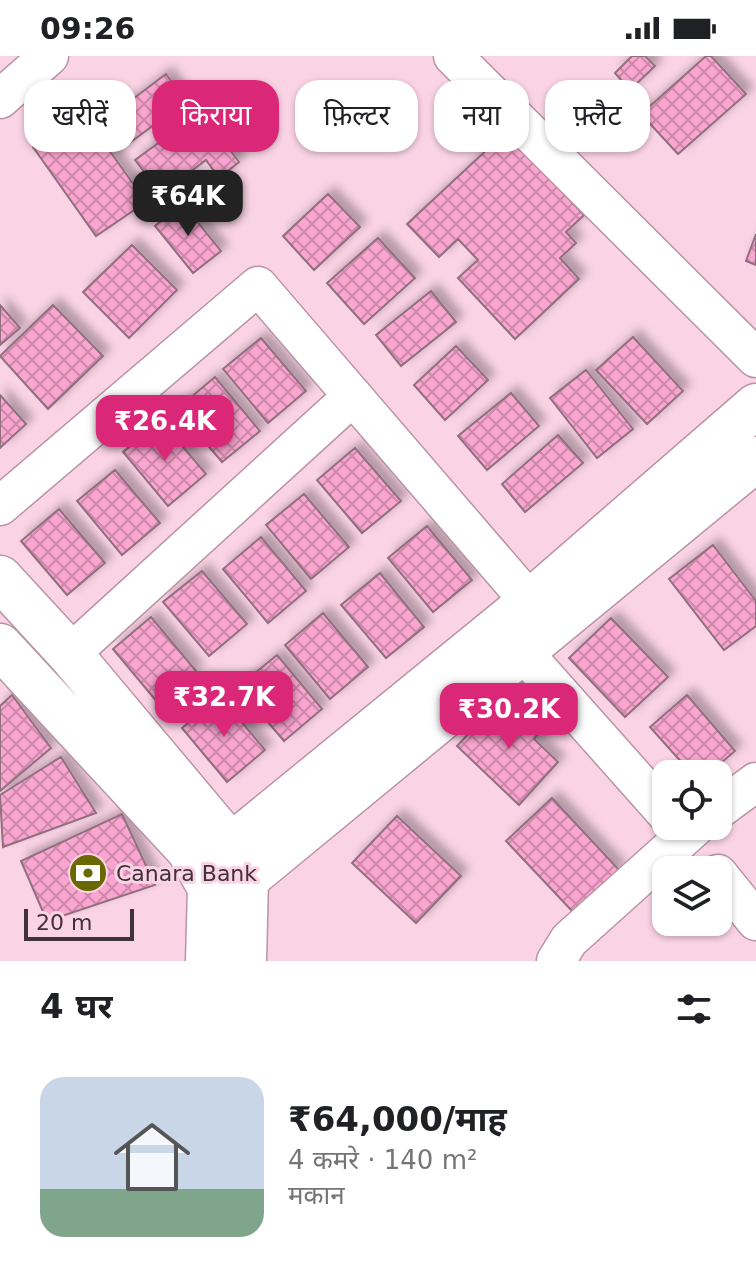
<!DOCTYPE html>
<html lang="hi">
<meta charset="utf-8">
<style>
body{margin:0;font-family:"DejaVu Sans","Noto Sans Devanagari",sans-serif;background:#f6f6f6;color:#202124;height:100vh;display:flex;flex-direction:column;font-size:30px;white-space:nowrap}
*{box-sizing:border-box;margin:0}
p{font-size:26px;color:#757577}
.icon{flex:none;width:44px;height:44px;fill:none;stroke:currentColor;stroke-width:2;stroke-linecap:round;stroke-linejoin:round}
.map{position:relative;height:905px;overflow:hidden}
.panel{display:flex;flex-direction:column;background:#fff;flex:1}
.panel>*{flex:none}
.banner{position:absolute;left:24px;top:24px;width:708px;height:72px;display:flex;gap:16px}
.controls{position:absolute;left:652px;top:704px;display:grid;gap:16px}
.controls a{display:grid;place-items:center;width:80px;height:80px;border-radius:16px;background:#fff;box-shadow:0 2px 6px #0004;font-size:40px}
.scale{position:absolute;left:24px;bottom:20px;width:110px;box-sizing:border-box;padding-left:8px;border:4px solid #413239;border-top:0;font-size:22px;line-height:28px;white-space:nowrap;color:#413239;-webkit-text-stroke:6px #fad3e5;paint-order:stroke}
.price{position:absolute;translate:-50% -68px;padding:0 18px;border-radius:16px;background:#db2777;color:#fff;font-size:26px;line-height:52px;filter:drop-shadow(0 2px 4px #0008)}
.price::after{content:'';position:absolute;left:50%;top:48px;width:24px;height:18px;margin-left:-12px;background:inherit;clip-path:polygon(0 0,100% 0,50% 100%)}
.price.active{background:#222;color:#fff}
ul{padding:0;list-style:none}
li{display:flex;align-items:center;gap:24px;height:200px;padding:0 40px}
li+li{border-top:2px solid #e0e0e0}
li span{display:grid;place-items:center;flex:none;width:224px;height:160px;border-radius:24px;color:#555}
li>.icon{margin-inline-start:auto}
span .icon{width:96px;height:96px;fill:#fffc;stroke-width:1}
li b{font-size:34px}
h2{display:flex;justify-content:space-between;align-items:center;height:96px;padding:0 40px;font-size:34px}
.chip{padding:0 28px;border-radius:24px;background:#fff;box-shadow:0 2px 6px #0004;font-size:28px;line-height:72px}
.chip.active{background:#db2777;color:#fff}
.status{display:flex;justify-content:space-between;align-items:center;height:56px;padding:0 40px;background:#fff;direction:ltr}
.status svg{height:22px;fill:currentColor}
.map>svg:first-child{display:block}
</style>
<div class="status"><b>09:26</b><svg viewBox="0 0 49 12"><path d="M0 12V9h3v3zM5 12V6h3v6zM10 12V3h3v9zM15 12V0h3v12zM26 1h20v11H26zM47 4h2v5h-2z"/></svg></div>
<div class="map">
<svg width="756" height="905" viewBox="0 0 756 905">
<defs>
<pattern id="building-cross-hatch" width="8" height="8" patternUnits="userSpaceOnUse" patternTransform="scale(2)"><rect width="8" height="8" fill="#faa6d0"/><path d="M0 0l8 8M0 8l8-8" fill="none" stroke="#c8a"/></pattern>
<filter id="shadow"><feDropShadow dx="7" dy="-7" stdDeviation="4" flood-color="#0004"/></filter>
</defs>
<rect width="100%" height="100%" fill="#fad3e5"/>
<!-- building -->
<path fill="url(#building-cross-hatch)" stroke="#916f7f" stroke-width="2" filter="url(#shadow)" d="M632,0H645L655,10L630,34L615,17Z
M706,0H711L746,38L678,98L641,58Z
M166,18L186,45L120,94L100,68Z
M82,56L146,146L96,180L33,91Z
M201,56L239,106L219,122L206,104L161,138L135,104Z
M506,76L584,159L566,176L576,187L560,202L579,223L515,283L458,222L478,204L458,183L439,201L407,168Z
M328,138L360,171L314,214L283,180Z
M183,148L221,195L193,217L155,170Z
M756,178V209L746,205Z
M378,182L415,222L364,268L327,227Z
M132,189L177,234L129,282L83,236Z
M431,235L456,266L401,310L376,279Z
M0,249L20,272L0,289Z
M53,249L103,300L48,353L0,300Z
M633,281L683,335L647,368L596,314Z
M261,282L306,335L268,367L223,313Z
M456,290L488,324L445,364L414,329Z
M586,314L633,373L597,402L550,342Z
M215,321L260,375L222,406L177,353Z
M511,337L539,370L487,414L458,380Z
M0,339L26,368L0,392Z
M161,365L206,418L168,450L123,396Z
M558,379L583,407L525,456L502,428Z
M355,392L401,445L362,477L317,424Z
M115,414L160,467L122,499L77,445Z
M304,438L349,491L311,523L266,469Z
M59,453L105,507L67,539L21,485Z
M427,470L472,524L433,556L388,502Z
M261,481L306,535L268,567L223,513Z
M713,489L756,545V570L724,594L669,523Z
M202,515L247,568L209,600L163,546Z
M380,517L424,571L386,602L341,549Z
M323,557L368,611L330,643L285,589Z
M151,561L196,615L158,647L113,593Z
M611,562L668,621L625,661L569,602Z
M277,599L322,653L284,685L238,631Z
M12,639L51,692L0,735V650Z
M687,639L735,695L708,718H692L650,671Z
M220,640L265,694L227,726L182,672Z
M504,640L541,675L534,683L558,706L519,749L457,690Z
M61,701L96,757L3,791L0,739Z
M552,742L619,814L573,856L506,785Z
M122,758L155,829L47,865L21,805Z
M397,760L461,820L416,867L352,807Z"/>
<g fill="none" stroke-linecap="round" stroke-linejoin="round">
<defs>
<path id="minor" d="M453,0L756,302
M0,43L49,0
M0,450L258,230L530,546
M499,575L521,594L666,757
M70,598L353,340
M718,754L756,726
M718,818L756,865
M556,905L569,884L696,770"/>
<path id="tertiary" d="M0,522L70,598L231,790L246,823L244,905
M0,590L189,794L210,832L208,905
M198,810L231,790L530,546L756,350
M212,851L756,403"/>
</defs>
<!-- minor casing -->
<use href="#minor" stroke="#b994a5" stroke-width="41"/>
<!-- tertiary casing -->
<use href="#tertiary" stroke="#b994a5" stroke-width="47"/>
<!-- minor -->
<use href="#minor" stroke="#fff" stroke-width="38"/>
<!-- tertiary -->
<use href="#tertiary" stroke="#fff" stroke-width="44"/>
</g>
<!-- icons -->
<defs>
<symbol id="bank-disc" viewBox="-11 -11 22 22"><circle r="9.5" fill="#696803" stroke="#fad3e5"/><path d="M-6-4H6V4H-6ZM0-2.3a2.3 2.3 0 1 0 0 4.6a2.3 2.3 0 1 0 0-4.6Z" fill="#fff"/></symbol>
</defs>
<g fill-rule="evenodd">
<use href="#bank-disc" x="66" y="795" width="44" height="44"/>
</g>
<g text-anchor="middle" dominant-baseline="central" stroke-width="6" stroke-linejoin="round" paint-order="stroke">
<!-- poi labels -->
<g font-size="22" fill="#413239" stroke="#fad3e5" text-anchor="start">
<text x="116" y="817">Canara Bank</text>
</g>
</g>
</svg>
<div class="controls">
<a><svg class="icon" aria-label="locate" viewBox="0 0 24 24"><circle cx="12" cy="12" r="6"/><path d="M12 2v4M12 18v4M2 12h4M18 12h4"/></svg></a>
<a><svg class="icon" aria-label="layers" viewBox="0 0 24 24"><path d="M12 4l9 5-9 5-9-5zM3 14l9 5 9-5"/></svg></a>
</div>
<div class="scale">20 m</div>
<b class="price active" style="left:188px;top:182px">₹64K</b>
<b class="price" style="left:165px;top:407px">₹26.4K</b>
<b class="price" style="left:224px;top:683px">₹32.7K</b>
<b class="price" style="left:509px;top:695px">₹30.2K</b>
<div class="banner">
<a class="chip">खरीदें</a>
<a class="chip active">किराया</a>
<a class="chip">फ़िल्टर</a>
<a class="chip">नया</a>
<a class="chip">फ़्लैट</a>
</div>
</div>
<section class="panel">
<h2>4 घर<svg class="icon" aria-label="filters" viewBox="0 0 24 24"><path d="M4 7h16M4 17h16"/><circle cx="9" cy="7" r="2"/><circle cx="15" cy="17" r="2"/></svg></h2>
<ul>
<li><span style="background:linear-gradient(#c9d6e8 70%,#7fa58c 0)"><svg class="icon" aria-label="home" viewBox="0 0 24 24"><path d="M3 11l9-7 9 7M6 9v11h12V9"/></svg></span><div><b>₹64,000/माह</b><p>4 कमरे · 140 m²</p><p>मकान</p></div></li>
</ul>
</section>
